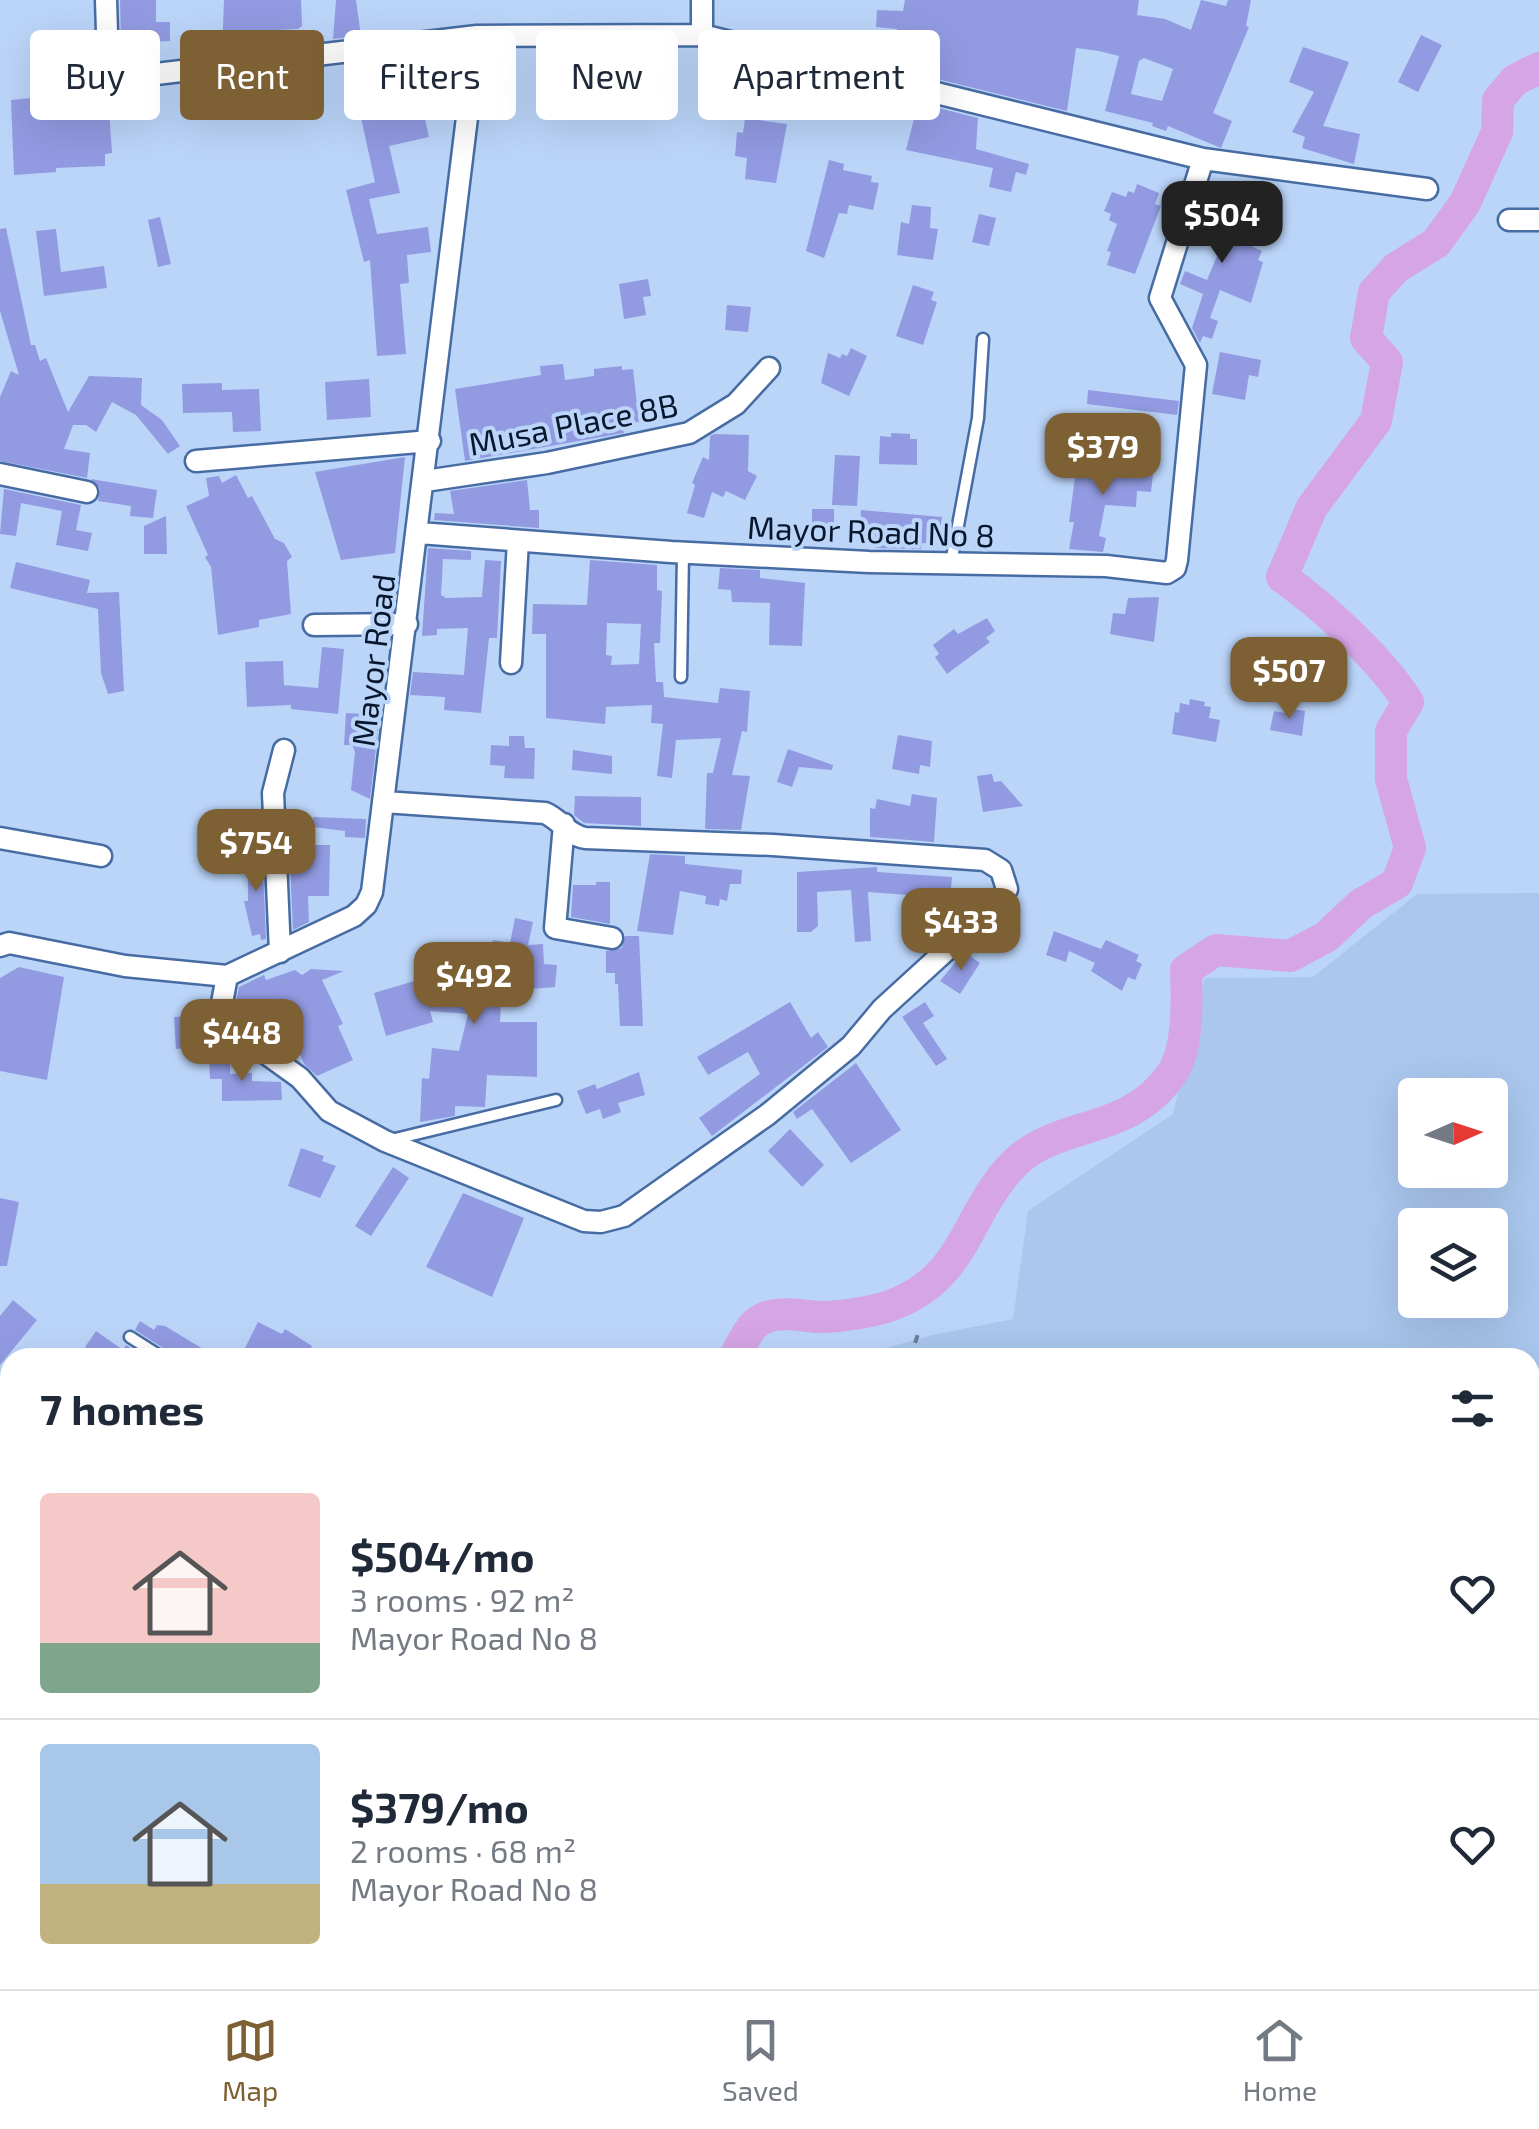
<!DOCTYPE html>
<meta charset="utf-8">
<style>
body{margin:0;font-family:"Exo 2",sans-serif;background:#f2f2f3;color:#1f2937;height:100vh;display:flex;flex-direction:column;font-size:38px;white-space:nowrap}
*{box-sizing:border-box;margin:0}
p{font-size:32px;color:#747a83}
.icon{flex:none;width:55px;height:55px;fill:none;stroke:currentColor;stroke-width:2;stroke-linecap:round;stroke-linejoin:round}
.map{position:relative;flex:1;overflow:hidden}
.drawer{position:absolute;left:0px;top:1348px;width:1540px;height:642px;display:flex;flex-direction:column;background:#fff;border-radius:30px 30px 0 0;box-shadow:0 10px 40px #0002}
.drawer>*{flex:none}
.banner{position:absolute;left:30px;top:30px;width:1000px;height:90px;display:flex;gap:20px}
.needle{width:65px;rotate:87deg}
.tools{position:absolute;left:1398px;top:1078px;display:grid;gap:20px}
.tools a{display:grid;place-items:center;width:110px;height:110px;border-radius:10px;background:#fff;box-shadow:0 10px 40px #0002;font-size:50px}
.price{position:absolute;translate:-50% -85px;padding:0 22px;border-radius:20px;background:#7d6033;color:#fff;font-size:32px;line-height:65px;filter:drop-shadow(0 2px 5px #0008)}
.price::after{content:'';position:absolute;left:50%;top:60px;width:30px;height:22px;margin-left:-15px;background:inherit;clip-path:polygon(0 0,100% 0,50% 100%)}
.price.current{background:#222;color:#fff}
ul{padding:0;list-style:none}
li{display:flex;align-items:center;gap:30px;height:250px;padding:0 40px}
li+li{border-top:2px solid #e0e1e3}
li span{display:grid;place-items:center;flex:none;width:280px;height:200px;border-radius:10px;color:#555}
li>.icon{margin-inline-start:auto}
span .icon{width:120px;height:120px;fill:#fffc;stroke-width:1}
li b{font-size:42px}
h2{display:flex;justify-content:space-between;align-items:center;height:120px;padding:0 40px;font-size:42px}
.pill{padding:0 35px;border-radius:10px;background:#fff;box-shadow:0 10px 40px #0002;font-size:35px;line-height:90px}
.pill.current{background:#7d6033;color:#fff}
.tabs{display:flex;justify-content:space-around;align-items:center;height:140px;border-top:2px solid #e0e1e3;background:#fff;font-size:28px;color:#747a83}
.tabs a{display:grid;justify-items:center;gap:5px}
.tabs .current{color:#7d6033}
.map>svg:first-child{display:block}
</style>
<div class="map">
<svg width="1539" height="1989" viewBox="0 0 1539 1989">
<rect width="100%" height="100%" fill="#bbd5f9"/>
<!-- built -->
<path fill="#abc7ee" fill-rule="evenodd" d="M1539,893V1989H585L579,1980H1530V1358L853,1357L933,1335L1013,1319L1028,1211L1173,1114L1205,978L1313,977L1417,894ZM1415,1095H1490V1170H1415ZM1415,1225H1490V1300H1415Z"/>
<g fill="none" stroke-linecap="round" stroke-linejoin="round">
<!-- river -->
<path stroke="#d6a5e6" stroke-width="32" d="M734,1358C740,1348 746,1333 754,1325C771,1308 798,1316 820,1317C840,1317 875,1312 895,1304C966,1275 965,1218 1010,1168C1055,1118 1125,1139 1171,1075C1189,1050 1187,999 1186,970L1216,950L1290,956L1326,937L1361,904L1397,883L1410,848L1391,779V731L1408,702C1381,659 1323,606 1282,577L1312,507L1376,421L1387,362L1366,338L1374,292L1396,268L1436,243L1465,203L1497,132L1498,100L1515,80L1539,68
M484,1989L491,1980"/>
</g>
<!-- building -->
<path fill="#929be2" fill-rule="evenodd" d="M120,0H156V22H170V41L121,43Z
M224,0H301L302,26L298,29L257,31L258,48L222,52Z
M336,0H356L361,36L333,39Z
M905,0H1139L1137,15L1165,19L1191,30L1201,0L1226,6L1228,0H1251L1246,26L1249,27L1213,113L1232,121L1221,148L1168,126L1166,131L1152,126L1153,123L1105,111L1119,56L1099,51L1076,48L1067,111L901,70L896,66L897,29L876,27L877,10L903,11ZM1144,58L1173,69L1162,101L1131,94L1139,61Z
M1421,35L1442,45L1418,92L1398,82Z
M67,41L69,62L32,65L30,44Z
M1303,47L1349,62L1323,126L1360,134L1354,164L1302,148L1305,137L1292,132L1314,92L1289,82Z
M584,49H600V52L628,49L633,92L554,102L548,59L584,54Z
M412,59L429,137L389,146L400,193L369,199L377,234L428,227L431,252L407,255L409,283L400,284L406,354L377,356L370,260L364,262L346,190L375,182L356,95L396,86L391,63Z
M83,93V96L108,95L112,153L105,154V166L56,168V172L14,175L11,100Z
M918,103L978,118L976,149L1029,164L1026,175L1016,172L1011,192L989,187L993,168L906,150Z
M745,118L787,124L776,183L745,179L747,158L735,156L737,132L743,133Z
M829,160L844,164L843,170L872,176L871,182L879,183L873,210L849,205L847,214L839,213L824,258L806,251Z
M1137,184L1159,193L1155,204L1161,206L1135,274L1107,265L1111,252L1107,251L1117,224L1109,220L1111,214L1104,211L1112,192L1126,197L1128,191L1134,193Z
M1209,198L1240,210L1229,236L1262,251L1258,260L1263,262L1251,303L1220,290L1210,318L1218,321L1212,339L1203,336L1200,343L1192,328L1203,294L1180,284L1185,271L1207,280L1220,249L1193,238Z
M912,205L931,207L930,228L938,229L933,260L897,255L901,222L909,224Z
M979,214L996,218L989,246L972,242Z
M160,217L171,264L158,267L148,220Z
M6,228L31,345H35L40,361L46,358L68,412L89,376L142,378L141,405L162,420L180,446L168,454L136,415L112,402L96,432L86,425H73L64,449L90,453L87,478L0,461V397L11,371L19,375L0,311V229Z
M56,229L61,272L104,266L107,288L44,296L36,231Z
M648,279L651,296L643,297L646,315L624,319L619,284Z
M913,285L934,292L931,300L937,302L923,345L896,336Z
M727,305L751,307L748,332L725,330Z
M851,348L867,356L849,396L821,383L828,353L840,358L842,354L847,356Z
M1220,352L1261,360L1258,377L1249,375L1245,400L1212,394Z
M563,364L565,380L594,376V369L622,366V370L633,369L639,422L622,424L624,433L465,461L455,389L541,375L540,366Z
M369,379L371,417L327,420L325,382Z
M222,383V390L259,389L261,431L233,432L232,412L183,413L182,384Z
M1088,390L1179,401L1177,415L1087,404Z
M891,433L910,434V439H917V465L879,464L880,436L891,437Z
M714,434L749,435L748,471L757,476L745,500L726,491L723,497L712,492L704,518L687,513L695,485L692,483L703,457L709,460L710,436Z
M835,455L860,456L857,506L832,505Z
M405,457L395,553L341,560L315,472Z
M1077,462L1122,467V462L1154,465L1151,492L1137,491L1136,507L1105,505L1099,536L1106,538L1103,552L1069,549L1074,522H1069Z
M236,475L248,498L252,496L275,539L284,543L292,557L287,561L291,614L259,620V627L218,635L211,567L205,557L208,555L186,506L209,496L206,478L219,476L222,483Z
M91,479L157,490L153,518L130,516L131,506L98,501L100,489Z
M527,480L530,510H539V528L434,520L435,513L454,514L450,491Z
M4,489L81,505L76,530L92,533L88,551L56,545L62,511L21,503L16,536L0,534Z
M812,509H834V539L819,538L820,528H812Z
M861,510L942,517L939,544L922,543L921,549L875,548L876,541L859,540Z
M166,516L167,554H144V526Z
M428,548L471,551V560L443,559L441,595L446,598L482,597L485,560L501,561L497,638H489L481,713L444,710L445,697L410,695L413,672L464,675L468,628L437,629V635L422,636Z
M590,560L657,565V590L662,591L660,643H654L656,682H663L664,697L718,703L720,688L750,691L747,732L742,731L732,775L750,776L741,830L705,829L707,773H713L721,738L676,740L672,778L657,776L663,724L651,723L652,705L606,707L605,724L546,718V634H532L533,604L587,605ZM607,623L641,624L639,664L611,665L612,656L606,655Z
M16,562L90,580L87,593L119,592L124,691L108,694L101,673L98,609L10,588Z
M720,568L760,570V578L805,583L802,646L769,645L770,603L732,602L731,590L718,589Z
M1159,597L1154,642L1110,634L1113,613L1125,614L1128,598Z
M987,618L995,631L986,638L990,642L947,674L935,657L939,654L933,645L954,629L958,634Z
M322,647L344,649L338,714L291,709V705L247,707L245,662L283,661L284,685L318,688Z
M1190,699L1205,702L1204,706L1211,707L1209,718L1220,720L1216,742L1172,734L1175,712L1179,713L1180,703L1189,705Z
M1292,709L1305,711L1302,736L1270,730L1274,711L1291,714Z
M346,713L380,715L370,799L351,790L355,752L352,745H344Z
M898,735L932,741L930,767L920,765L919,774L892,769Z
M509,736H524L525,748H535L534,779L504,778L505,766L490,765L491,745L509,746Z
M788,749L833,765L832,770L799,767L792,787L777,782Z
M573,750L612,756V774L572,770Z
M992,774L994,782L1001,781L1023,806L983,812L977,776Z
M912,794L937,798L934,842L870,837V808L875,809L877,799L910,806Z
M575,796L641,797V826L584,823L574,815Z
M313,817L366,819L365,838L345,837V831L312,827Z
M252,845H262L266,939L261,940L260,934L252,936L244,901H248V861H252Z
M289,845H330L329,896H308L309,922L293,930Z
M650,854L685,856V864L742,870L741,884H730L727,901L720,899L719,906L705,904L706,896L680,891L673,935L637,931Z
M877,867V872L952,877L950,898L868,892L871,941L855,942L851,890L817,892L818,926L811,932H797V872Z
M596,882H610V924L571,917L573,885H596Z
M515,918L533,922L528,945L543,944L544,964L557,965L555,987L530,989L531,984L502,980L500,1022H537V1077L487,1075L485,1107L455,1106V1116L420,1122L422,1078L429,1079L432,1048L459,1051L468,1014L430,1011L433,1022L386,1036L374,993L421,979L424,990L485,996L493,940L510,943Z
M1054,931L1101,949L1106,940L1139,955L1136,961L1142,964L1135,980L1128,977L1122,991L1091,971L1095,963L1069,951L1066,962L1046,955Z
M625,936H639L643,1026H620L618,984H615V973H606V951L622,948Z
M964,952L980,963L960,994L940,981Z
M19,967L64,977L47,1080L0,1071V978Z
M311,969L344,971L322,980L343,1024L338,1026L353,1060L317,1076L304,1064L278,1001H236L239,987L264,975L266,980L295,970L302,975Z
M790,1002L811,1038L818,1032L828,1047L712,1136L699,1118L760,1074L748,1052L708,1075L697,1057Z
M925,1002L934,1016L923,1023L947,1059L936,1066L902,1017Z
M207,1015L209,1046L176,1049L174,1017Z
M230,1056V1074L252,1073V1081L281,1082L282,1100L222,1101V1079H210L209,1057Z
M856,1063L901,1130L851,1163L812,1109L797,1119L793,1112Z
M639,1072L645,1095L618,1103L621,1112L603,1119L600,1109L586,1114L577,1091L595,1084L597,1089Z
M790,1129L824,1165L802,1187L768,1151Z
M301,1148L324,1156L322,1161L336,1166L320,1198L288,1186Z
M393,1167L409,1178L371,1236L355,1226Z
M463,1193L524,1218L492,1297L426,1267Z
M0,1198L19,1202L7,1266H0Z
M13,1300L37,1320L0,1365V1316Z
M140,1321L154,1330L157,1325L165,1326L218,1358H172L168,1351L135,1330Z
M258,1322L282,1334L285,1329L312,1346L305,1358H240Z
M96,1331L123,1350L126,1345L146,1358H100L85,1347Z"/>
<g fill="none" stroke-linecap="round" stroke-linejoin="round">
<defs>
<path id="service" d="M951,563L978,418L983,339
M681,677L683,553
M391,1140L556,1100
M130,1337L163,1358
M0,1646L10,1650
M0,1764H10
M1530,1881L1539,1880
M441,1980V1989"/>
<path id="minor" d="M106,0L108,64L114,79L477,36L702,35L1203,159L1427,189
M702,35V0
M1509,220H1539
M196,461L430,441
M0,474L87,492
M425,481L547,463L689,433L736,404L769,368
M419,533L671,552L869,562L1106,566L1167,573L1175,568L1177,560L1196,365L1160,298L1203,159
M314,625L407,624
M511,663L518,541
M564,824L555,928L612,938
M0,838L101,856
M0,946L9,943L125,966L227,976L354,916L366,905L372,892L477,36
M280,952L273,793L284,750
M227,976L222,1003L239,1034L300,1078L329,1111L385,1141L584,1221L601,1222L624,1216L767,1115L851,1046L882,1009L999,902L1007,889L1001,870L985,860L773,845L585,838C568,835 561,820 545,813L384,802
M276,1980L279,1989
M310,1989L403,1980"/>
<path id="tertiary" d="M0,1524L10,1499"/>
<path id="trunk" d="M0,1441L10,1449
M518,1980L523,1989"/>
</defs>
<!-- service casing -->
<use href="#service" stroke="#476ca3" stroke-width="15"/>
<!-- minor casing -->
<use href="#minor" stroke="#476ca3" stroke-width="25"/>
<!-- tertiary casing -->
<use href="#tertiary" stroke="#476ca3" stroke-width="30"/>
<!-- trunk casing -->
<use href="#trunk" stroke="#476ca3" stroke-width="38"/>
<!-- path -->
<path stroke="#697e9b" stroke-width="4" stroke-dasharray="8 8" stroke-linecap="butt" d="M910,1358L919,1331
M1530,1442L1539,1432
M761,1980L765,1989
M966,1989L973,1980"/>
<!-- service -->
<use href="#service" stroke="#fff" stroke-width="10"/>
<!-- minor -->
<use href="#minor" stroke="#fff" stroke-width="20"/>
<!-- tertiary -->
<use href="#tertiary" stroke="#fff" stroke-width="25"/>
<!-- trunk -->
<use href="#trunk" stroke="#fff" stroke-width="32"/>
</g>
<g text-anchor="middle" dominant-baseline="central" stroke-width="8" stroke-linejoin="round" paint-order="stroke">
<!-- street labels -->
<g font-size="32" fill="#08172d" stroke="#bbd5f9">
<text transform="translate(573 423) rotate(-11)">Musa Place 8B</text>
<text transform="translate(871 530) rotate(2)">Mayor Road No 8</text>
<text transform="translate(372 660) rotate(-83)">Mayor Road</text>
</g>
</g>
</svg>
<div class="tools">
<a><svg class="needle" viewBox="-14 -14 28 28"><path d="M0-13l5 13h-10z" fill="#e53935"/><path d="M0 13l5-13h-10z" fill="#747a83"/></svg></a>
<a><svg class="icon" aria-label="layers" viewBox="0 0 24 24"><path d="M12 4l9 5-9 5-9-5zM3 14l9 5 9-5"/></svg></a>
</div>
<b class="price current" style="left:1222px;top:266px">$504</b>
<b class="price" style="left:1103px;top:498px">$379</b>
<b class="price" style="left:1289px;top:722px">$507</b>
<b class="price" style="left:256px;top:894px">$754</b>
<b class="price" style="left:961px;top:973px">$433</b>
<b class="price" style="left:474px;top:1027px">$492</b>
<b class="price" style="left:242px;top:1084px">$448</b>
<div class="banner">
<a class="pill">Buy</a>
<a class="pill current">Rent</a>
<a class="pill">Filters</a>
<a class="pill">New</a>
<a class="pill">Apartment</a>
</div>
<section class="drawer">
<h2>7 homes<svg class="icon" aria-label="filters" viewBox="0 0 24 24"><path d="M4 7h16M4 17h16"/><circle cx="9" cy="7" r="2"/><circle cx="15" cy="17" r="2"/></svg></h2>
<ul>
<li><span style="background:linear-gradient(#f6c9c9 75%,#7fa58c 0)"><svg class="icon" aria-label="home" viewBox="0 0 24 24"><path d="M3 11l9-7 9 7M6 9v11h12V9"/></svg></span><div><b>$504/mo</b><p>3 rooms · 92 m²</p><p>Mayor Road No 8</p></div><svg class="icon" aria-label="heart" viewBox="0 0 24 24"><path d="M12 20l-8-8c-3-5 5-10 8-4 3-6 11-1 8 4z"/></svg></li>
<li><span style="background:linear-gradient(#a9c7e8 70%,#c2b280 0)"><svg class="icon" aria-label="home" viewBox="0 0 24 24"><path d="M3 11l9-7 9 7M6 9v11h12V9"/></svg></span><div><b>$379/mo</b><p>2 rooms · 68 m²</p><p>Mayor Road No 8</p></div><svg class="icon" aria-label="heart" viewBox="0 0 24 24"><path d="M12 20l-8-8c-3-5 5-10 8-4 3-6 11-1 8 4z"/></svg></li>
</ul>
</section>
</div>
<nav class="tabs">
<a class="current"><svg class="icon" aria-label="map" viewBox="0 0 24 24"><path d="M3 6l6-2 6 2 6-2v14l-6 2-6-2-6 2zM9 4v14M15 6v14"/></svg>Map</a>
<a><svg class="icon" aria-label="saved" viewBox="0 0 24 24"><path d="M7 4h10v16l-5-4-5 4z"/></svg>Saved</a>
<a><svg class="icon" aria-label="home" viewBox="0 0 24 24"><path d="M3 11l9-7 9 7M6 9v11h12V9"/></svg>Home</a>
</nav>
